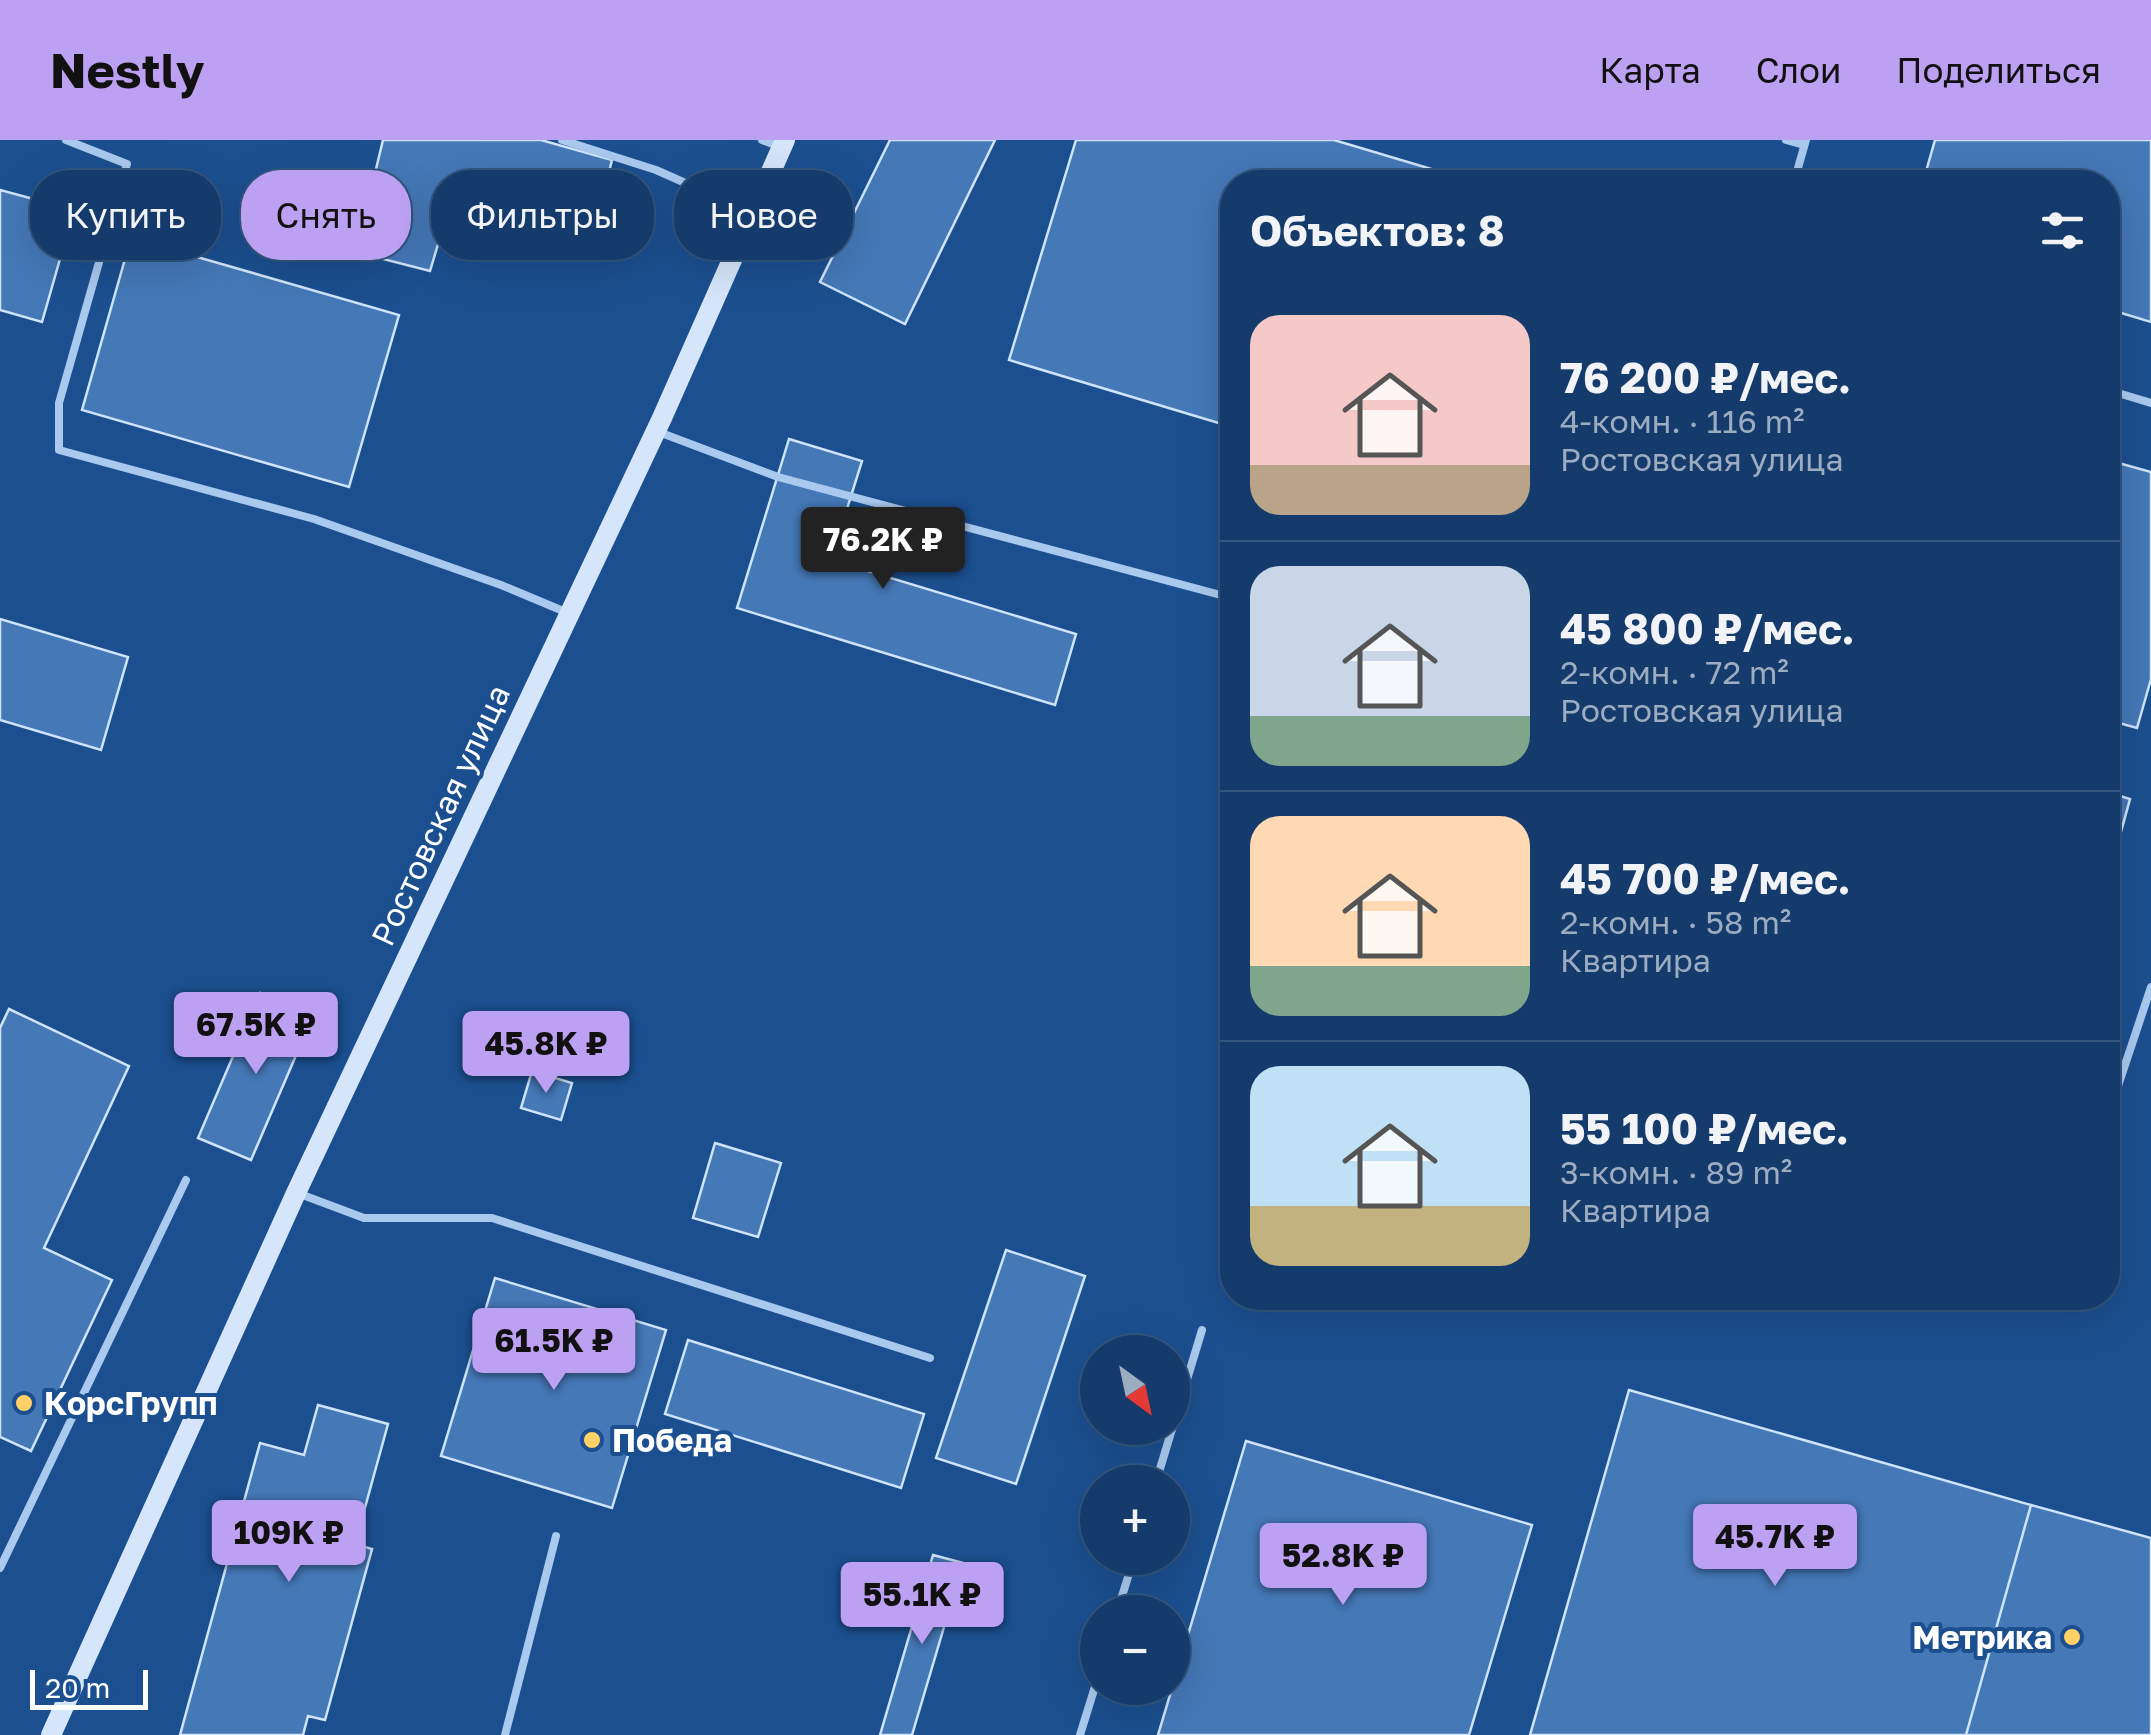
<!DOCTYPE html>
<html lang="ru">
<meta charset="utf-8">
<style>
body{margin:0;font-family:"Golos Text",sans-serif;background:#1d4271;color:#f1f3f6;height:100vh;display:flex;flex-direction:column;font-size:38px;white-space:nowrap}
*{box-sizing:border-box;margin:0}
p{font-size:32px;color:#9dadc1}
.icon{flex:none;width:55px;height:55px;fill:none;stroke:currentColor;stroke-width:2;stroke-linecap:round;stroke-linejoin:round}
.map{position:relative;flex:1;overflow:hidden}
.details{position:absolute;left:1220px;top:30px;width:900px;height:1140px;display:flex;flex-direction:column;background:#143b6b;border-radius:40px;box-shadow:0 10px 40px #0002,0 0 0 2px #33557e}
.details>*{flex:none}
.hud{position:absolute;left:30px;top:30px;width:950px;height:90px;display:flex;gap:20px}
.needle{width:65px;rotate:147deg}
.controls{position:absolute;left:1080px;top:1195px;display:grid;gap:20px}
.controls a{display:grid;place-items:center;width:110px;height:110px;border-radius:50%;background:#143b6b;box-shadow:0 10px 40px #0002,0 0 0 2px #33557e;font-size:50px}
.scale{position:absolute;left:30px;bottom:25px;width:118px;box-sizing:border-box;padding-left:10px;border:5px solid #fff;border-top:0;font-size:28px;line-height:35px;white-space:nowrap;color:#fff;-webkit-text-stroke:8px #1b4f8f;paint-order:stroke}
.price{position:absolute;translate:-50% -85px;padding:0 22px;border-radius:10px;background:#bca0f2;color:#111;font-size:32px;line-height:65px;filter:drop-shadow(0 2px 5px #0008)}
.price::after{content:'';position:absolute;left:50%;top:60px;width:30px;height:22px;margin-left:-15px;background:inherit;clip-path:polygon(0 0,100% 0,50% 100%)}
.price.active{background:#222;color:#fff}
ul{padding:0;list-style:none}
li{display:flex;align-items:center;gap:30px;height:250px;padding:0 30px}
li+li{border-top:2px solid #33557e}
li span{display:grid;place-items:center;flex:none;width:280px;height:200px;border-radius:30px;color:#555}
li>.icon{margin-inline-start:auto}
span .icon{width:120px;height:120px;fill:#fffc;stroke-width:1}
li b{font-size:42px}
h2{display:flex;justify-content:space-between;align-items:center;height:120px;padding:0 30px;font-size:42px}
.tag{padding:0 35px;border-radius:40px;background:#143b6b;box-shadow:0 10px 40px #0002,0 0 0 2px #33557e;font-size:35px;line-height:90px}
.tag.active{background:#bca0f2;color:#111}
header{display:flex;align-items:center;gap:60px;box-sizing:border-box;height:140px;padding:0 50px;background:#bca0f2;color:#111}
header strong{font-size:48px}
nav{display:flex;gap:55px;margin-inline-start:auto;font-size:35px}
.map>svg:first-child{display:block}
</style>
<header>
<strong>Nestly</strong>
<nav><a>Карта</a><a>Слои</a><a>Поделиться</a></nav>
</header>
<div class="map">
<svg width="2151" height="1595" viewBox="0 0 2151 1595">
<rect width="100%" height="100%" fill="#1b4f8f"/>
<!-- building -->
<path fill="#4478b7" stroke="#cfe3fa" stroke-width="2.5" d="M383,0H541L612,20L595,86L486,56L481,65L466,76L445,81L430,131L356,112Z
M890,0H995L905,184L820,142Z
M1076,0H1334L1475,42H1232V287L1009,220Z
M1935,0H2151V182L2108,169V42H1923Z
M0,50L74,70L42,182L0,170Z
M131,98L399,175L349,347L82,270Z
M789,299L862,321L831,420L1076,494L1055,565L737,468Z
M2108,320L2151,332V539L2137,588L2108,580Z
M0,479L128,517L101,610L0,580Z
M2108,652L2130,659L2108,739Z
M260,853L313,876L251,1020L198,998Z
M9,869L129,926L44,1108L112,1140L31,1311L0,1297V888Z
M532,931L572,943L561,980L521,968Z
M715,1003L781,1023L758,1097L693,1078Z
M1006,1110L1085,1136L1016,1344L936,1318Z
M495,1138L666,1190L612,1368L441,1316Z
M688,1200L924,1274L901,1348L665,1274Z
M1629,1250L2031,1365L1966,1595H1530Z
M318,1265L388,1284L355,1404L372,1409L325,1580L308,1576L303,1595H180L260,1303L304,1315Z
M1246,1301L1532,1385L1469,1595H1158Z
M2031,1365L2151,1398V1595H1966Z
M933,1415L963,1423L912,1595H880Z"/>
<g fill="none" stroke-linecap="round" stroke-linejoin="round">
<!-- lane -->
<path stroke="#a9c9ee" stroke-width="8" d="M66,0L127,24L59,263V310L314,379L501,445L568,473
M562,0L656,30L753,73
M762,0L778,6
M1786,0L1804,5
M1794,42L1806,0
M2108,250L2151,263
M656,291L778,337L1232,458
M2108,960L2114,958L2151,847
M300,1054L364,1078H492L930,1218
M1156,1342L1202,1190
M0,1428L186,1040
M1117,1472L1134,1418
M505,1595L556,1396
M1080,1595L1098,1537"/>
<!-- secondary -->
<path stroke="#d6e6fa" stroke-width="20" d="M51,1595L296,1053L662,278L785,0"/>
</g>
<!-- markers -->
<g fill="#ffd166" stroke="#1b4f8f" stroke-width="4">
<circle cx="24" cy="1263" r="10"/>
<circle cx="592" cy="1300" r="10"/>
<circle cx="2072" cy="1497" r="10"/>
</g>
<g text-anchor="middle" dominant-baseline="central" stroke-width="8" stroke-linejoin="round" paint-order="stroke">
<!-- street labels -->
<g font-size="32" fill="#fff" stroke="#1b4f8f">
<text transform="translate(440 675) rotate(-65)">Ростовская улица</text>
</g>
<!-- poi labels -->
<g font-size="32" font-weight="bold" fill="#fff" stroke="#1b4f8f" text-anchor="start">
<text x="44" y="1263">КорсГрупп</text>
<text x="612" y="1300">Победа</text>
<text x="2052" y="1497" text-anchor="end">Метрика</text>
</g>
</g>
</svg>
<div class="controls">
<a><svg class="needle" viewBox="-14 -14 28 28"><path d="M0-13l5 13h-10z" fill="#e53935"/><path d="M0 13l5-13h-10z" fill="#9dadc1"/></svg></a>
<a>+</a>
<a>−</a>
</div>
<div class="scale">20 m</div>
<b class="price active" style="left:883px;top:452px">76.2K ₽</b>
<b class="price" style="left:256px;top:937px">67.5K ₽</b>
<b class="price" style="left:546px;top:956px">45.8K ₽</b>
<b class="price" style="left:554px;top:1253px">61.5K ₽</b>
<b class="price" style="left:289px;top:1445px">109K ₽</b>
<b class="price" style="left:1775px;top:1449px">45.7K ₽</b>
<b class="price" style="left:1343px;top:1468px">52.8K ₽</b>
<b class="price" style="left:922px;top:1507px">55.1K ₽</b>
<div class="hud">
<a class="tag">Купить</a>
<a class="tag active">Снять</a>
<a class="tag">Фильтры</a>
<a class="tag">Новое</a>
</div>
<section class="details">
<h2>Объектов: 8<svg class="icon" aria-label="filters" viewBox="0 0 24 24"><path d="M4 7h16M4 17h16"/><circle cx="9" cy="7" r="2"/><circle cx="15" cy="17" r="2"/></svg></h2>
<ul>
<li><span style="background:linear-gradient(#f6c9c9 75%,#b9a48a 0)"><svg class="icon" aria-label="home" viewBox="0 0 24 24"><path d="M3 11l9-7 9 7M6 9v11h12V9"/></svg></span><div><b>76 200 ₽/мес.</b><p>4-комн. · 116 m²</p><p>Ростовская улица</p></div></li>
<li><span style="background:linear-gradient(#c9d6e8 75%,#7fa58c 0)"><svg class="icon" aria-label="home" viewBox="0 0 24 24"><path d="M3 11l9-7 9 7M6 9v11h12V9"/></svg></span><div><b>45 800 ₽/мес.</b><p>2-комн. · 72 m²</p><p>Ростовская улица</p></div></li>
<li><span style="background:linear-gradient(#ffd9b3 75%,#7fa58c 0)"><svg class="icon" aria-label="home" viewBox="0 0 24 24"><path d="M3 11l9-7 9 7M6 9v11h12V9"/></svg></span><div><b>45 700 ₽/мес.</b><p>2-комн. · 58 m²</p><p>Квартира</p></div></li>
<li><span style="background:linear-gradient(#bfe0f5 70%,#c2b280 0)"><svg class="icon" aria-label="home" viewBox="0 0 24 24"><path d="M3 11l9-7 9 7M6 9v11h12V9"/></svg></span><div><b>55 100 ₽/мес.</b><p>3-комн. · 89 m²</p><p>Квартира</p></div></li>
</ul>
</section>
</div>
